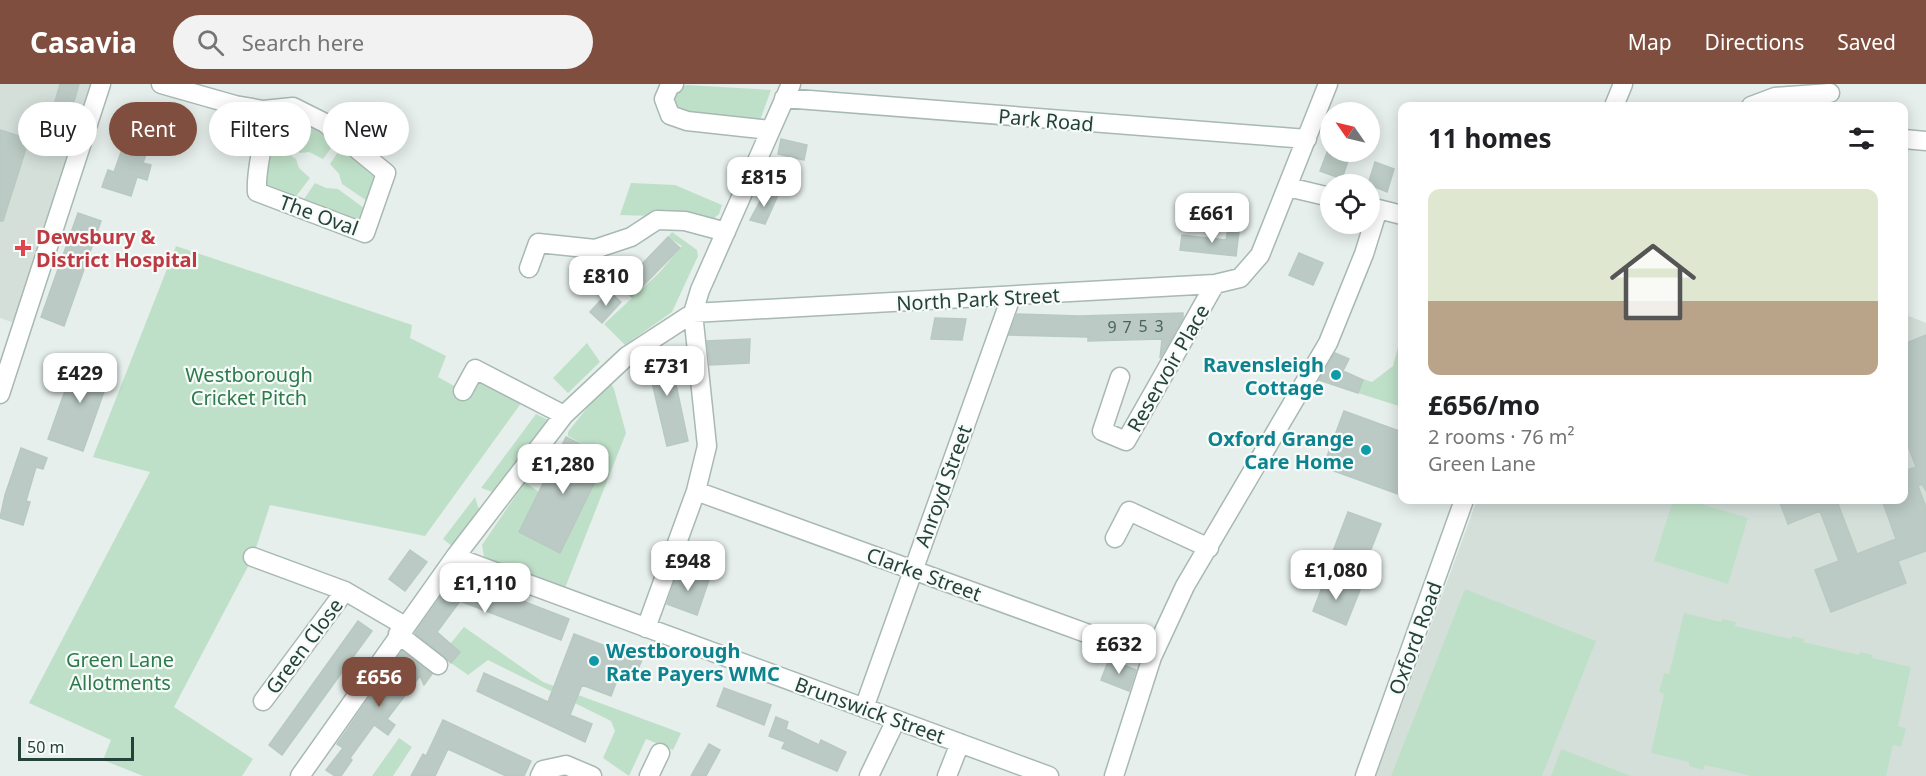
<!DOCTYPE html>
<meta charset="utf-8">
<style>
body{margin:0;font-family:"Noto Sans",sans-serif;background:#f2f2f2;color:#202124;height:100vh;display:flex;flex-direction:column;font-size:22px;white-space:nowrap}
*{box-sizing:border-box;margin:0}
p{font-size:20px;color:#757577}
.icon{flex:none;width:33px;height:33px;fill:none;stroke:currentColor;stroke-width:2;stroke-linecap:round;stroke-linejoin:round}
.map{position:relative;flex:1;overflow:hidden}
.panel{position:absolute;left:1398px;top:18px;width:510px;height:402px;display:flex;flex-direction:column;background:#fff;border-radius:12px;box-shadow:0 3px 15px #0003}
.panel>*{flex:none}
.banner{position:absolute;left:18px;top:18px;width:570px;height:54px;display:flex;gap:12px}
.needle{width:39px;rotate:304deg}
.buttons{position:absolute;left:1320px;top:18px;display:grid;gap:12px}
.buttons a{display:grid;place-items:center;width:60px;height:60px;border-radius:50%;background:#fff;box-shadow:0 3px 15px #0003;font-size:30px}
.scale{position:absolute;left:18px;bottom:15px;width:116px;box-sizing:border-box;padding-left:6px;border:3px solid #24423a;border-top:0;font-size:16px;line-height:21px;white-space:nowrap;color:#24423a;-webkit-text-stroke:4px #f7fbf9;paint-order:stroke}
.price{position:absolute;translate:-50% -51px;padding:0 14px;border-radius:12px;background:#fff;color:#222;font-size:20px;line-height:39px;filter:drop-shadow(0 2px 3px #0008)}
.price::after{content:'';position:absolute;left:50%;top:36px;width:18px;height:14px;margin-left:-9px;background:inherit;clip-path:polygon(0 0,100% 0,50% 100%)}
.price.active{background:#7f4e3f;color:#fff}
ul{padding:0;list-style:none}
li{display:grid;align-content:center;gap:12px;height:318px;padding:0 30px}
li+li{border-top:2px solid #e0e0e0}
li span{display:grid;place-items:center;height:186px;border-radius:12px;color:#555}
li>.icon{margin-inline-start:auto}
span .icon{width:108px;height:108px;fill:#fffc;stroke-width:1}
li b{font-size:26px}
h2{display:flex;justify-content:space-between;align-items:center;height:72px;padding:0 30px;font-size:26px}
.chip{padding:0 21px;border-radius:27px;background:#fff;box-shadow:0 3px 15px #0003;font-size:21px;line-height:54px}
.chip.active{background:#7f4e3f;color:#fff}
header{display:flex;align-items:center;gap:36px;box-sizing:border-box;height:84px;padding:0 30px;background:#7f4e3f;color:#fff}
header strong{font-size:28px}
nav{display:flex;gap:33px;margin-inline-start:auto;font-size:21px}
.search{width:420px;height:54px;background:#f2f2f2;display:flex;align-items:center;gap:15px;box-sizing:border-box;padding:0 21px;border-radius:33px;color:#757577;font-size:22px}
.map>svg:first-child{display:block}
</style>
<header>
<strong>Casavia</strong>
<div class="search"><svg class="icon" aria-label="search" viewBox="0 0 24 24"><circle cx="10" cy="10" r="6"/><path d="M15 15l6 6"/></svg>Search here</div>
<nav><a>Map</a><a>Directions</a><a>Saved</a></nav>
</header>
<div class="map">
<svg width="1926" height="692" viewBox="0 0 1926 692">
<rect width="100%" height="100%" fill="#e6efeb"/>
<!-- built -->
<path fill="#d4dfda" d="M0,0H101L21,241L0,234Z
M1904,230L1926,239V692H1376L1477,416H1904Z"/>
<!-- green -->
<path fill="#bfe0c8" d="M687,1L771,6L759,39L673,26L674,5Z
M279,33L300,39L305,36L323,43L325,53L334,60L323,75L309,68L300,69L275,51V36Z
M273,59L296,75L299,84L310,94L294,115L268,107L263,95Z
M340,65L347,72L354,70L377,90L370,119L342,100L339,90L330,80Z
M315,99L326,104L338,105L368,127L365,134L357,138L345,135L344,131L302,118Z
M631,99L675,101L722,121L719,130L709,139L686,133L620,131Z
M672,148L697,166L698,172L672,228L625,261L604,240L659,189L682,162L668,153Z
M176,162L412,241L410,254L446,272L438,293L472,312L481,296L522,318L425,452L270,421L253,473L174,623L253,675L242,692H143L103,676L111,656L29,619L150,388L93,373Z
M587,259L600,278L568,309L553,294Z
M1398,263L1402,264V323L1358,309L1363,295L1372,298L1393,282Z
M609,296L614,305L626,349L565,504L484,473L482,461L525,398L539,408L519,448L560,469L607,373L568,352V348Z
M536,330L554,339L497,413L490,407L481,404Z
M475,413L478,423L485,429L456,465L443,455Z
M1673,416H1687L1748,434L1728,500L1654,477Z
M1465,505L1596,557L1542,692H1391Z
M1684,529L1721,538L1722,535L1736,538L1735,542L1791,555L1792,552L1804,555L1803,558L1859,571L1860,568L1873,571L1872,574L1911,583L1898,642L1906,644L1901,663L1893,661L1886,692H1751L1705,681L1703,686L1689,682V678L1651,669L1664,610L1659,608L1664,589L1669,590Z
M464,543L543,598L681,649L673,666L646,655L629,692L603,674L615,647L611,637L488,576L468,591L451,579L460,568L450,560Z
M399,654L412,663L393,692H372Z
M1561,665L1631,692H1551Z"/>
<!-- building -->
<path fill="#bbcac4" stroke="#b8c9c2" stroke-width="1.5" d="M60,0H79L60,66L43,61Z
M0,46L29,55L3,137H0Z
M781,55L807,61L804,76L778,70Z
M124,60L147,67L143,79L151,81L147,96L137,93L131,112L102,103L108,86L114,88Z
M1328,66L1349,74L1342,95L1320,87Z
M1375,78L1394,85L1387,108L1368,100Z
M765,108L778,111L765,140L750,136Z
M78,129L101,137L64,242L41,233Z
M1228,145L1239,147L1236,172L1180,166L1182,151L1226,156Z
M668,153L680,164L632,213L620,203Z
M1299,169L1323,179L1313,201L1289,191Z
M609,207L621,218L602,239L590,228Z
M1183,229V234L1160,274L1162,255L1088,257V253L1009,251L1017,230L1079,232Z
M935,234L966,235L962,256L931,255Z
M1926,251V407L1922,400L1918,402L1926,423V467L1898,477L1906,499L1831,528L1815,486L1839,477L1820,427L1788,440L1779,416H1848L1838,420L1857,470L1896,455L1882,416H1904V387L1916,383L1904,351V260Z
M750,255L749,279L710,281L707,257Z
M668,263L688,357L667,362L646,273Z
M1335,269L1349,275L1343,287L1363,296L1358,309L1319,296Z
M77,273L112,285L83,367L48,355Z
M1344,327L1402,348V397L1398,410L1323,383Z
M566,353L607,373L560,469L519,448Z
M21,364L47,374L43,385L36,383L26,417L30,418L23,441L0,434L5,411Z
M1348,428L1381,440L1364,483L1332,470Z
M410,466L427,478L405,507L389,495Z
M679,485L709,496L697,531L667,520Z
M456,491L569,535L561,556L460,517L437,548L460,568L451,579L415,549Z
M1326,493L1360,506L1346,541L1313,527Z
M358,537L372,547L282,671L269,661Z
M574,550L642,576L637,587L622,583L611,612L582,601L570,631L592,640L585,658L477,607L484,589L548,618Z
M402,567L432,590L424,601L420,592L387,635L395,641L388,651L374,641L350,674L352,676L341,692H335L326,686L343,664L337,660Z
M1109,575L1136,586L1129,607L1101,596Z
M724,604L771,621L764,641L717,622Z
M776,633L788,638L786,645L819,661L821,656L846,668L837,687L782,664L785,658L769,652Z
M443,636L531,677L524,692H506L448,665L435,692H411L423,670L426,672Z
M709,660L720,666L706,692H691Z"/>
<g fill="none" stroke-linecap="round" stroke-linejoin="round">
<defs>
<path id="minor" d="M161,0L235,21L263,26L293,23L325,39L386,89L365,149L257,108C255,80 268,55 263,26
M674,0L670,1L664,15L670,31L687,37L770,46
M784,14L1307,55
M1614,22L1623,0
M1751,22L1775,13L1830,9
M1904,55L1926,57
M1288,103L1330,113
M1370,123L1402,131
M529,184L538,159L595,165L631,153L657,136L685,137L726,148
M1120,293L1102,347L1126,357L1215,200
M463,307L475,285L564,331
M0,310L101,0
M696,407L1152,573
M1115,454L1129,427L1209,464
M253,473L345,507L405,542
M455,473L1049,692
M646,544L696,407L707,362L693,229L700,206L791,0
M398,550L438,581
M263,617L345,507
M864,624L1011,213
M300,692L455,473L564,331L627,272L693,229L1215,200L1240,194L1260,171L1328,0
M540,692L543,686L566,681L592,692
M649,692L660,669
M869,692L896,636
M947,692L960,659
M1114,692L1152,573L1185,502L1328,259L1364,170L1378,125
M1365,692L1464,416"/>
</defs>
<!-- minor casing -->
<use href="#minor" stroke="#a8b8b2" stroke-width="21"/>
<!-- minor -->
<use href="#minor" stroke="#fff" stroke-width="18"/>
</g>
<!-- markers -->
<path fill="#e0444e" stroke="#f7fbf9" stroke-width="2" d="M20 155h6v6h6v6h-6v6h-6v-6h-6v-6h6z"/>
<g fill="#0f9aa8" stroke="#f7fbf9" stroke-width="2">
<circle cx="1336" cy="291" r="6"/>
<circle cx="1366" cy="366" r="6"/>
<circle cx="594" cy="577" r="6"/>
</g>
<g text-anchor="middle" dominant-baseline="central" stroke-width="4.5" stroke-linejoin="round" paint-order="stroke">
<!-- number labels -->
<g font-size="16" fill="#4a645c">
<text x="1143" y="242">5</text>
<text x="1159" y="242">3</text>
<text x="1112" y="243">9</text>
<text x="1127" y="243">7</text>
</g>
<!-- street labels -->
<g font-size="20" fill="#24423a" stroke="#f7fbf9">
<text transform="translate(1046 36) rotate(5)">Park Road</text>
<text transform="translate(319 131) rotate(20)">The Oval</text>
<text transform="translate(978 215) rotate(-3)">North Park Street</text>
<text transform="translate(1168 284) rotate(-60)">Reservoir Place</text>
<text transform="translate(943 402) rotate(-70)">Anroyd Street</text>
<text transform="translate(924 490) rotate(20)">Clarke Street</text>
<text transform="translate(1415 554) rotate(-70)">Oxford Road</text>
<text transform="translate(304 562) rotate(-53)">Green Close</text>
<text transform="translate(870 626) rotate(20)">Brunswick Street</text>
</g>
<!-- health labels -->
<g font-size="20" font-weight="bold" fill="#be3a42" stroke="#f7fbf9" text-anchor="start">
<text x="36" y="152">Dewsbury &amp;<tspan x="36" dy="23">District Hospital</tspan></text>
</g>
<!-- culture labels -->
<g font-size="20" font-weight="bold" fill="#0d838f" stroke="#f7fbf9" text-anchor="end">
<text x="1324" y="280">Ravensleigh<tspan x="1324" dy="23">Cottage</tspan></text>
<text x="1354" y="354">Oxford Grange<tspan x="1354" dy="23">Care Home</tspan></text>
<text x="606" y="566" text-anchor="start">Westborough<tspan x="606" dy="23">Rate Payers WMC</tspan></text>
</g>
<!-- park labels -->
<g font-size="20" fill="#2d7a4b" stroke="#f7fbf9">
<text x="249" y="290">Westborough<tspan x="249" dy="23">Cricket Pitch</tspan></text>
<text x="120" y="575">Green Lane<tspan x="120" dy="23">Allotments</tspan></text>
</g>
</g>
</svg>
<div class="buttons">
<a><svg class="needle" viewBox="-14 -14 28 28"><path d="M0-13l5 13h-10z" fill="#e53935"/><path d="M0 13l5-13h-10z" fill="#757577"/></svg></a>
<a><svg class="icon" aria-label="locate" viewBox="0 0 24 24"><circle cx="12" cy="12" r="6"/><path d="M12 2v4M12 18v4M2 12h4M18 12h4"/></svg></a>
</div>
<div class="scale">50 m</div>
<b class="price" style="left:764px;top:124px">£815</b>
<b class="price" style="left:1212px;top:160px">£661</b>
<b class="price" style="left:606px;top:223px">£810</b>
<b class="price" style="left:667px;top:313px">£731</b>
<b class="price" style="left:80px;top:320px">£429</b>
<b class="price" style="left:563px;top:411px">£1,280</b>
<b class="price" style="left:688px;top:508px">£948</b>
<b class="price" style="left:1336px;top:517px">£1,080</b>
<b class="price" style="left:485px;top:530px">£1,110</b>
<b class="price" style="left:1119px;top:591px">£632</b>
<b class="price active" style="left:379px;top:624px">£656</b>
<div class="banner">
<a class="chip">Buy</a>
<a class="chip active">Rent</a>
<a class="chip">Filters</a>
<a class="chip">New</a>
</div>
<section class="panel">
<h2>11 homes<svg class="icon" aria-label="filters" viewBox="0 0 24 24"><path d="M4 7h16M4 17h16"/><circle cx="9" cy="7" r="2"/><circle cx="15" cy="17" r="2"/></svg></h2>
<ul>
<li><span style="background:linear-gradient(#dfe7d0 60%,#b9a48a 0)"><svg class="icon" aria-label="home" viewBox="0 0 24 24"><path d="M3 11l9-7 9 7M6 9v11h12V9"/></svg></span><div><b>£656/mo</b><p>2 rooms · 76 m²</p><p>Green Lane</p></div></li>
</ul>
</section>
</div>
